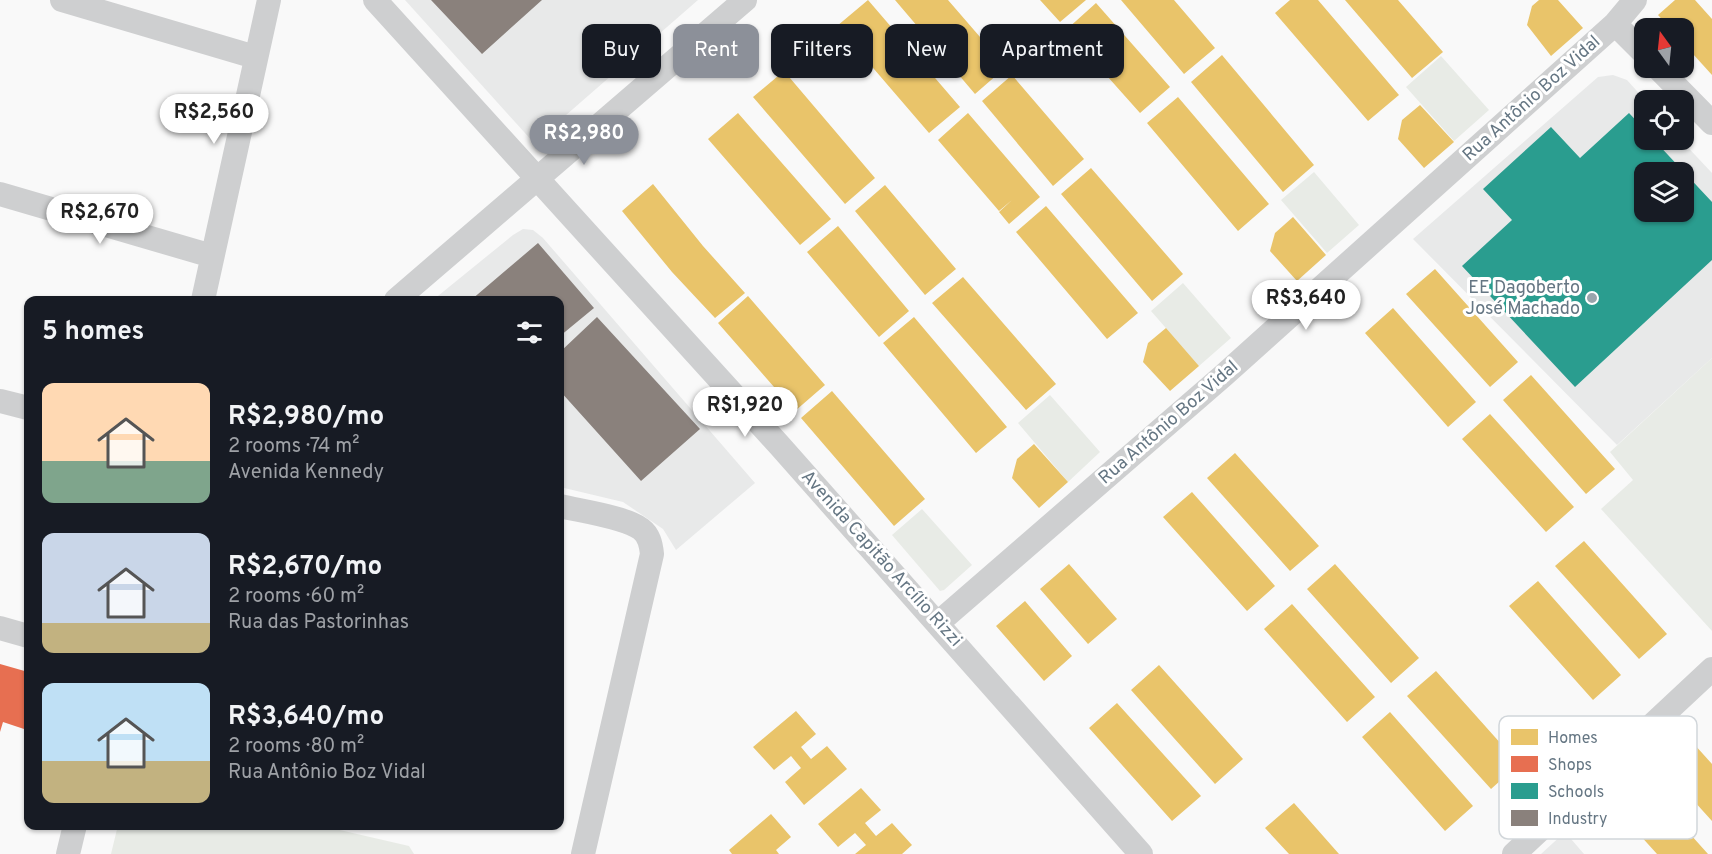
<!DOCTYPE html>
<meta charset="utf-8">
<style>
body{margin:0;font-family:Overpass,sans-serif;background:#242831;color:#f1f3f6;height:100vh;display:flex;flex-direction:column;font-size:22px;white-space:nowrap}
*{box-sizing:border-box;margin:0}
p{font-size:20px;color:#9ea1a6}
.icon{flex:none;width:33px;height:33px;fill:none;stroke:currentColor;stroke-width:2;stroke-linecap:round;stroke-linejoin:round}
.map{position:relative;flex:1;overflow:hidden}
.details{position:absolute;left:24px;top:296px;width:540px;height:534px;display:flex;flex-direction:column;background:#171b24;border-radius:12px;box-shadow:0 2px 4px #0004}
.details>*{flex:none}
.top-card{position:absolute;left:582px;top:24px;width:570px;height:54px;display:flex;gap:12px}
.needle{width:39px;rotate:345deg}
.buttons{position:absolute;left:1634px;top:18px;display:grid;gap:12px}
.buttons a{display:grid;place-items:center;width:60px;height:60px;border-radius:12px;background:#171b24;box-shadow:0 2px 4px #0004;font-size:30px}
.price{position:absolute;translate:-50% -51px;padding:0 14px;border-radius:21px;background:#fff;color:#222;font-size:20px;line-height:39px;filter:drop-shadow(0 2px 3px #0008)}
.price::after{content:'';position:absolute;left:50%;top:36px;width:18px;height:14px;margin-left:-9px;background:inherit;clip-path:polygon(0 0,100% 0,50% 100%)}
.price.selected{background:#8c9099;color:#fff}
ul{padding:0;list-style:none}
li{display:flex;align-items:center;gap:18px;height:150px;padding:0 18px}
li span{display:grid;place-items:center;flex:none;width:168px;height:120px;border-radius:12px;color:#555}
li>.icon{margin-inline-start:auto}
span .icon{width:72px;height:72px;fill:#fffc;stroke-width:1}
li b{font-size:26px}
h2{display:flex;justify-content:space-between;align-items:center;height:72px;padding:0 18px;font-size:26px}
.tag{padding:0 21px;border-radius:12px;background:#171b24;box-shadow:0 2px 4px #0004;font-size:21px;line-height:54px}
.tag.selected{background:#8c9099;color:#fff}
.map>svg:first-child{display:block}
</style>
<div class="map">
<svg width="1712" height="854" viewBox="0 0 1712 854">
<rect width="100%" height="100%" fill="#f9f9f9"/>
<!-- built -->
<path fill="#e8e9e9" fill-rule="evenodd" d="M405,0H698L534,143Z
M1613,75L1627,80L1645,100L1644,140H1681L1712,173V358L1617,445L1413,239L1598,77ZM1644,172H1683V212H1644Z
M523,229L533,230L543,238L755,483L676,550L663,529L623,502L560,487V300H433L513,235Z
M1565,832L1584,854H1541Z"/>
<!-- green -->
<path fill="#e8ebe6" d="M1441,56L1489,110L1454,141L1406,87Z
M1314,172L1359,225L1327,253L1281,200Z
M1183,283L1231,338L1199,366L1151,311Z
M1712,358V631L1601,509L1633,480L1610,452Z
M1050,395L1100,452L1068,482L1018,423Z
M922,509L972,565L944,590L940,591L892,535Z
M118,825H318L409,846L414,854H111Z"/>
<!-- homes -->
<path fill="#e9c46a" d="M868,0L960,107L929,133L837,26Z
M895,0H948L1006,67L975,94Z
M1040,0H1086L1060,22Z
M1121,0H1174L1215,48L1184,74Z
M1290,0H1318L1399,95L1368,121L1275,13Z
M1345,0H1398L1443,52L1412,78Z
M1539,0H1558L1583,28L1551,56L1527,25L1532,6Z
M1675,0H1695L1712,19V75L1683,43V28H1670L1658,15Z
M1096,3L1170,87L1140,113L1066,30Z
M1222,55L1314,165L1283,192L1191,82Z
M784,71L875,178L845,204L753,97Z
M1012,75L1084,159L1053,186L982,101Z
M1178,97L1269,204L1238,231L1147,123Z
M1420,105L1454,142L1424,168L1398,139L1402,120Z
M738,113L831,219L800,245L708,139Z
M968,113L1040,197L1009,224L999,212L1012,200L999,211L938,140Z
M1091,168L1183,274L1152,301L1061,194Z
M653,184L703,246L745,293L715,318L672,272L622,211Z
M885,185L956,269L925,295L855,211Z
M1046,206L1138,313L1107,339L1016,232Z
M1293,217L1326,255L1297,281L1270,251L1275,233Z
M838,226L909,311L879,337L807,252Z
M1435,269L1518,362L1490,387L1406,294Z
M963,277L1056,384L1026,410L932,303Z
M748,296L825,385L795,411L718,323Z
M1393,308L1476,402L1448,427L1365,333Z
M914,317L1007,427L976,453L883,343Z
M1166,328L1199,366L1170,391L1143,362L1148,343Z
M1531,375L1615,469L1586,494L1503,400Z
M832,391L925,499L894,526L801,418Z
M1490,414L1574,507L1546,532L1462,439Z
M1034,444L1068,482L1039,508L1012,478L1017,459Z
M1235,453L1319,546L1290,571L1207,478Z
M1192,492L1275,586L1247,611L1163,517Z
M1584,541L1667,634L1639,659L1555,566Z
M1069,564L1117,619L1088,644L1040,589Z
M1335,564L1419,658L1391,683L1307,589Z
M1538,581L1621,675L1593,700L1509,606Z
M1025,601L1072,656L1044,681L996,626Z
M1292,604L1375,697L1347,722L1264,629Z
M1159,665L1243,759L1215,784L1131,690Z
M1436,671L1519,764L1491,789L1407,696Z
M1117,703L1201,796L1172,821L1089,728Z
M796,711L816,734L801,747L811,759L827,746L847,769L804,805L785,782L801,768L791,756L774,770L753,747Z
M1390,712L1473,806L1445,831L1362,737Z
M1685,734L1712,764V821L1656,759Z
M1638,776L1708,854H1657L1609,801Z
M861,788L881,810L865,823L876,836L892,823L912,845L902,854H855L866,845L855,833L838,847L818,824Z
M1294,803L1339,854H1289L1265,828Z
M771,814L791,837L776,850L779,854H732L729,850Z"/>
<!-- shops -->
<path fill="#e76f51" d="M0,664L28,672V711L24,729L3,722L0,732Z"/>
<!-- schools -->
<path fill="#2a9d8f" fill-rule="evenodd" d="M1629,113L1644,129V140H1654L1712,202V260L1575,387L1462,266L1512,220L1483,189L1551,127L1580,158ZM1644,172H1683V212H1644Z"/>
<!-- industry -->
<path fill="#8a817c" d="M431,0H542L482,54Z
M538,243L594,308L560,336V300H471Z
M597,317L700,429L641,481L560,391V352Z"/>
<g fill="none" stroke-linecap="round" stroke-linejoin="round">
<!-- minor -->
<path stroke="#cecfd0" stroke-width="24" d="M62,0L255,57
M375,0L780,446L1141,854
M1615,24L1644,53
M1658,68L1712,123
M0,194L212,256
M203,300L269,0
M396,300L745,0
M0,401L28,408
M560,506C580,511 625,517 641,529C649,535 651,544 652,554L583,854
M938,623L1224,375L1615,24L1635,0
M0,628L28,636
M68,854L75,825
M1514,854L1712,669"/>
</g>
<!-- markers -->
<circle fill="#99a4ac" stroke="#fff" stroke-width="2" cx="1592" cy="298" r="6"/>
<g text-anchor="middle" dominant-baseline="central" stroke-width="6" stroke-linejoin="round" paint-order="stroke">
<!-- street labels -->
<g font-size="18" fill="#657683" stroke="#fff">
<text transform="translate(1532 99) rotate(-42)">Rua Antônio Boz Vidal</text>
<text transform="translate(1169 423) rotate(-41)">Rua Antônio Boz Vidal</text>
<text transform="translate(881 559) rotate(48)">Avenida Capitão Arcílio Rizzi</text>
</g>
<!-- poi labels -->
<g font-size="18" fill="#657683" stroke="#fff" text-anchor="end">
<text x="1580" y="288">EE Dagoberto<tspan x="1580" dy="21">José Machado</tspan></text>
</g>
</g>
<!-- legend -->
<rect x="1499" y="716" width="198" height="123" rx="9" fill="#fff" stroke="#d1d6da" stroke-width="1.5"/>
<rect x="1511" y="729" width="27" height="16" fill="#e9c46a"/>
<rect x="1511" y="756" width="27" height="16" fill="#e76f51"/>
<rect x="1511" y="783" width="27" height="16" fill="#2a9d8f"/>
<rect x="1511" y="810" width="27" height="16" fill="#8a817c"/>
<g font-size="16" fill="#657683">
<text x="1548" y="743">Homes</text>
<text x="1548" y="770">Shops</text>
<text x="1548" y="797">Schools</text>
<text x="1548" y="824">Industry</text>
</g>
</svg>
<div class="buttons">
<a><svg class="needle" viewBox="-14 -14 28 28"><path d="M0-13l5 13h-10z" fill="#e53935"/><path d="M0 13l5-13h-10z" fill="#9ea1a6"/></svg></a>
<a><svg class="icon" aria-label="locate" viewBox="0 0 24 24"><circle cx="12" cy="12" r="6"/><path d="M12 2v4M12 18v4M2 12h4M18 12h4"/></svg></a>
<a><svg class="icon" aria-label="layers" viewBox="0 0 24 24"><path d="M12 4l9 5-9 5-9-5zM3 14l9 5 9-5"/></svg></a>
</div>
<b class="price" style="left:214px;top:145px">R$2,560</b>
<b class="price selected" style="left:584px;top:166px">R$2,980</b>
<b class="price" style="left:100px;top:245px">R$2,670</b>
<b class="price" style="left:1306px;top:331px">R$3,640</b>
<b class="price" style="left:745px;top:438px">R$1,920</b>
<div class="top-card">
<a class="tag">Buy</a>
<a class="tag selected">Rent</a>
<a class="tag">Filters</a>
<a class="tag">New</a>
<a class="tag">Apartment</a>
</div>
<section class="details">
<h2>5 homes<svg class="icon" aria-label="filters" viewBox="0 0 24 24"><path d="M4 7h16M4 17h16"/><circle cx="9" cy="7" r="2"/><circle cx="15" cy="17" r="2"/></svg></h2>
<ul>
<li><span style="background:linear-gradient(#ffd9b3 65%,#7fa58c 0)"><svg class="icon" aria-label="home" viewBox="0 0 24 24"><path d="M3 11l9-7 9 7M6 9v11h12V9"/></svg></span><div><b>R$2,980/mo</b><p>2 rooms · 74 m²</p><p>Avenida Kennedy</p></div></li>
<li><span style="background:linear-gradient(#c9d6e8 75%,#c2b280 0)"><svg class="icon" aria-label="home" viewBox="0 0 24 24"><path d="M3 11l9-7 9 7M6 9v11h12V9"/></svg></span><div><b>R$2,670/mo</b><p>2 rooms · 60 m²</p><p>Rua das Pastorinhas</p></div></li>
<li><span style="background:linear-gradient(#bfe0f5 65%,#c2b280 0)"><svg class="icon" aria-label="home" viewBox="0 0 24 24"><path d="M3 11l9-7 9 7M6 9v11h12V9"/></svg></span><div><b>R$3,640/mo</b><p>2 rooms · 80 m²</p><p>Rua Antônio Boz Vidal</p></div></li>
</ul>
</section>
</div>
